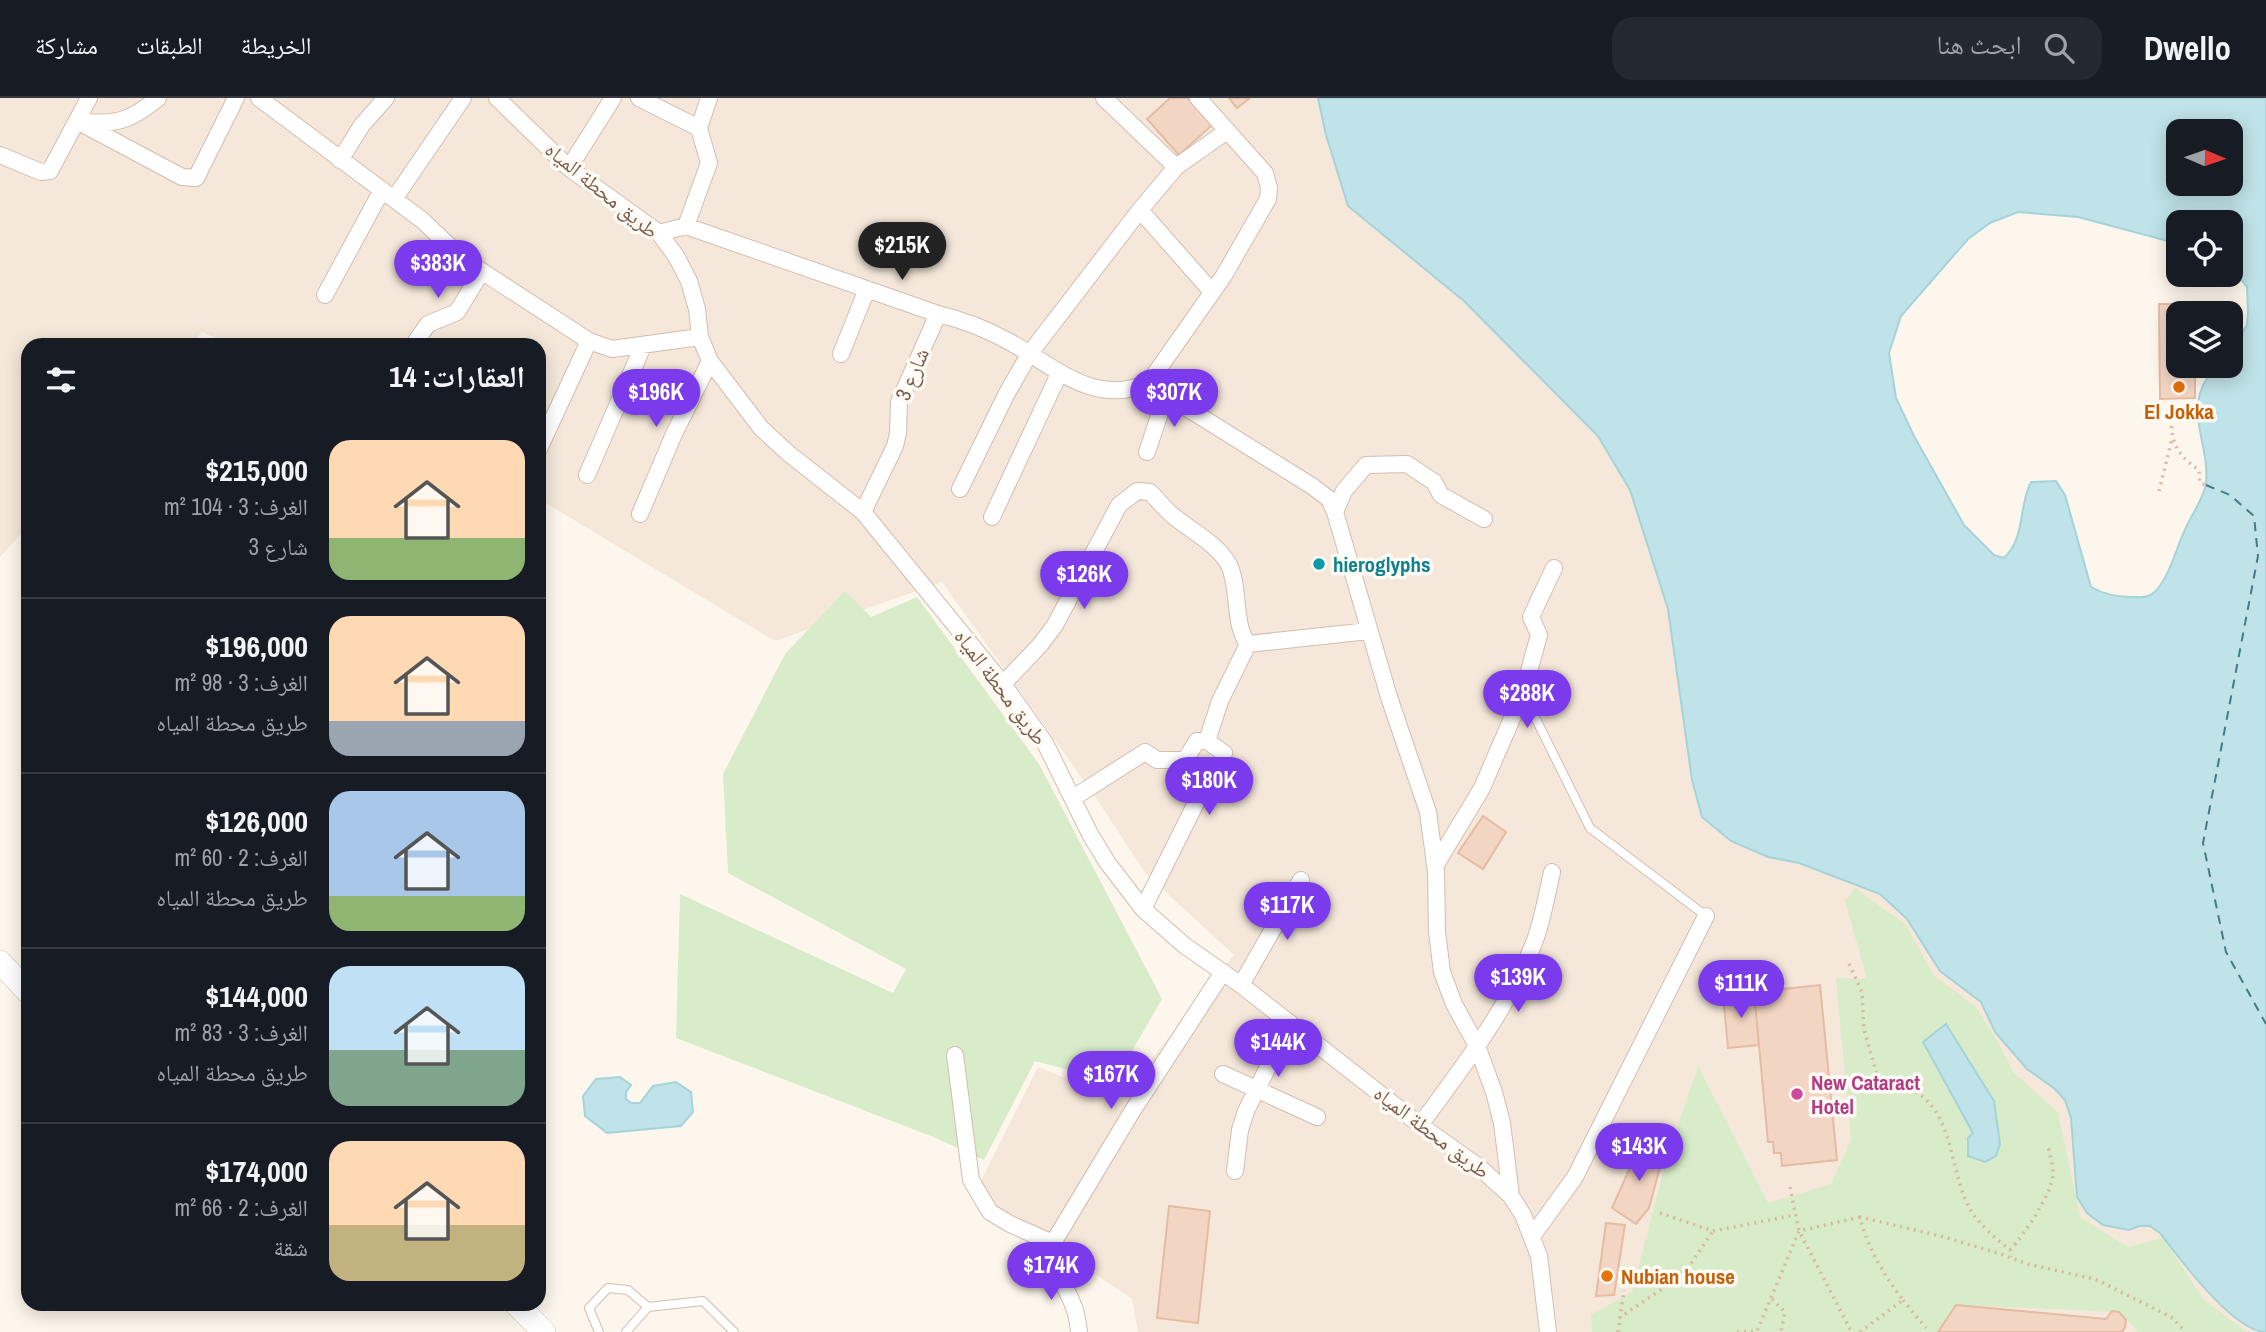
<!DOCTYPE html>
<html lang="ar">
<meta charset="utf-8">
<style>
body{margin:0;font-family:"Archivo Narrow","Noto Naskh Arabic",sans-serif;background:#242831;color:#f1f3f6;direction:rtl;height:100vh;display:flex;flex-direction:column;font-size:26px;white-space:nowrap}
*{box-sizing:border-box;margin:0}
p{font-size:23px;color:#9ea1a6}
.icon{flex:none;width:38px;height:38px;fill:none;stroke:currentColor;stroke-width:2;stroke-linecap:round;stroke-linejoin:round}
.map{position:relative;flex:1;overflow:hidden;direction:ltr}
.side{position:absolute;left:21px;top:240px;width:525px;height:973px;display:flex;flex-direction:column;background:#171b24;border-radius:21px;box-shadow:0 4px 18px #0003;direction:rtl}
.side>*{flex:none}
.needle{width:46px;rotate:92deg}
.tools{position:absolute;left:2166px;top:21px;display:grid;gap:14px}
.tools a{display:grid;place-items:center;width:77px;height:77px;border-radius:14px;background:#171b24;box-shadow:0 4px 18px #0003;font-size:35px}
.price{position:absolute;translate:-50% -60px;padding:0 16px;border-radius:24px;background:#7c3aed;color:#fff;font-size:23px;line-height:46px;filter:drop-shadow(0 2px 4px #0008)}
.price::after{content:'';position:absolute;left:50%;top:42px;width:21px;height:16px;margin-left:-10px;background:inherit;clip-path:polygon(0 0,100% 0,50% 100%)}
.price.selected{background:#222;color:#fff}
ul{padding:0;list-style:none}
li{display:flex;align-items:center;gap:21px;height:175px;padding:0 21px}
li+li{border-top:2px solid #363941}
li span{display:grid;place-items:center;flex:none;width:196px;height:140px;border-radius:21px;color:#555}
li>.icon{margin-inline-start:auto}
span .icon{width:84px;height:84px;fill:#fffc;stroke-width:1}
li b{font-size:30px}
h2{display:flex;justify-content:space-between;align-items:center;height:84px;padding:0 21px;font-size:30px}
header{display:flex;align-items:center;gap:42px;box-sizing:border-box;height:98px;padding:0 35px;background:#171b24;border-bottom:2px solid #363941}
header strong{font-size:33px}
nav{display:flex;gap:38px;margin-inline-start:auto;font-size:24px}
.search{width:490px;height:63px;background:#242831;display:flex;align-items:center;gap:18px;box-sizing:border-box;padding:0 24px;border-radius:21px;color:#9ea1a6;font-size:26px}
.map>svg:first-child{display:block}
</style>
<header>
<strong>Dwello</strong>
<div class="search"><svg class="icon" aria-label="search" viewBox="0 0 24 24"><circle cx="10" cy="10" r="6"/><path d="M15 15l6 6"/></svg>ابحث هنا</div>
<nav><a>الخريطة</a><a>الطبقات</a><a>مشاركة</a></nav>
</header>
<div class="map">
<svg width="2266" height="1234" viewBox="0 0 2266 1234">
<rect width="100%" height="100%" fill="#fdf6ec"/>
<!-- residential -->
<path fill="#f5e8da" d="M0,0H1318L1326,38L1349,109L1464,202L1598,338L1630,392L1668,511L1692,682L1702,719L1731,743L1768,759L1799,765L1880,796L1907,821L1940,873L1981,904L1995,934L2015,957L2027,971L2055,991L2065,1002L2071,1020L2072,1044L2139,1128H2150L2160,1135L2216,1203L2256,1234H1138L1132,1201L975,1095L1038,969L1119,1002L1234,857L1146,776L1094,697L942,484L775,543L539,401V247H232L202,234L190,247H28V428L0,459Z"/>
<!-- green -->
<path fill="#d8ecc9" d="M845,493L871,519L917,499L1039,666L1162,901L1114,984L1035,963L984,1062L936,1040L676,940L680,796L893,895L906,871L728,775L723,676L785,556Z
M1855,790L1906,827L1934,878L1975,908L1999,946L2013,974L2058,1014L2080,1119L2128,1149L2163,1140L2204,1202L2247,1234H2138L2119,1214L1956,1207L1937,1234H1592L1591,1217L1632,1194L1666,1063L1698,968L1768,1105L1831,1086L1851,1042L1836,880L1867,881L1845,803Z"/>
<!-- water -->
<path fill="#bfe3e8" stroke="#a5d3da" stroke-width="2" fill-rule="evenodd" d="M1318,0H2266V1234C2234,1234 2179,1160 2160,1135L2150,1128H2139L2129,1132L2103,1127L2087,1115L2077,1099L2071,1020L2065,1002L2055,991L2027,971L1995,934L1981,904L1940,873L1907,821L1880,796L1799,765L1768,759L1731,743L1702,719L1692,682L1668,511L1630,392L1598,338L1464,203L1348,108L1326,37ZM2179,33H2231V86H2179ZM2018,114L2078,119L2179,146V124H2231V169L2247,189L2248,213L2247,227L2231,251V268H2216C2179,309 2210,341 2206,385C2205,398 2189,421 2184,434C2176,450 2166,492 2148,498C2143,500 2137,499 2132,499C2117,499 2105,497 2091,489L2065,397L2056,383L2031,384C2018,409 2026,439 2004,460L1994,457L1964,427L1914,338L1896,300L1889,255L1901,218L1968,141L1990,125Z
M1946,926L1994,1003L2000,1046L1996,1058L1985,1064L1968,1058V1040L1973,1035L1923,944Z
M620,979L631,987L626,994V1001L631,1005H640L653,988L676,984L691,994L693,1014L681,1028L607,1035L585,1018L583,998L596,981Z"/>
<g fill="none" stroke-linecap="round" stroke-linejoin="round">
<!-- ferry -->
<path stroke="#437c86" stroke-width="2" stroke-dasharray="9 7" stroke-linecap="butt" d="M2206,387L2230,397L2254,418L2258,458L2203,745L2226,854L2266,926"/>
</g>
<!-- building -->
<path fill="#f3d5c3" stroke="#e6bba3" stroke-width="2" d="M1170,0H1188L1212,27L1179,57L1147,21Z
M1229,0H1250L1237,10Z
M2159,206H2194V215H2179V268H2195V300L2160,301Z
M1483,718L1506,734L1483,771L1458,755Z
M1820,887L1837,1062L1782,1068L1781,1055H1774L1773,1044H1768L1754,894Z
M1754,894L1759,947L1728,950L1723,897Z
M1642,1043L1664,1054L1649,1110L1636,1126L1612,1110Z
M1169,1108L1210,1113L1198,1225L1157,1220Z
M1606,1125L1625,1127L1614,1197L1596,1198Z
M1956,1207L2106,1221L2112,1213L2119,1214L2126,1222L2125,1230L2122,1233L2123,1234H1938Z"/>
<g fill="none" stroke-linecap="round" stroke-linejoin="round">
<defs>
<path id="lane" d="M1523,595L1590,730L1706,818
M599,1234L589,1210L608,1190L628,1192L648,1209L703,1203L734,1234
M626,1234L648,1209"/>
<path id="street" d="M259,0L422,122L463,161L589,243L612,251L700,239
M497,0L569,70L659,135L676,158L689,183L697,211L700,239L710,263L761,330L788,355L863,414L1003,586L1045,645L1090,736L1107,764L1143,811L1184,847L1241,887L1420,1027L1479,1069L1511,1098L1523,1117L1539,1158L1548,1234
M639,0L699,30
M1104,0L1176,69L1227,33
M77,23L182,79L196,80L236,0
M87,24C119,27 134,20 158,0
M0,57L41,74L50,73L89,0
M340,62L362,27L386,0
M569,70L613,0
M394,101L463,0
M1140,112L1212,194
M686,128L709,65L699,30L709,0
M659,135L686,128L938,216C963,222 986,231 1008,243C1053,267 1097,312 1150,283L1223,179L1268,101L1269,90L1265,75L1198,0
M325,197L382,92
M416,243L428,226L457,214L482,173
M841,256L867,191
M1150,283L1166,297L1312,388L1329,401L1335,414L1389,599L1428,714L1436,774L1437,834L1442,874L1454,906L1477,948L1494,994L1502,1025L1511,1098
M539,351L589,243
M1147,354L1166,297
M587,377L643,248
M960,391L1006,297L1030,255L1140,112L1176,69
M863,414L895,348L898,335L899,304L938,216
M1335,414L1344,393L1366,367L1407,366L1434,384L1441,397L1484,421
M640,416L674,336L710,263
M992,419L1059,276
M1003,586L1040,547L1055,527L1119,407L1137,393L1150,394C1157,401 1164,410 1172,417C1190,432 1218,446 1229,467C1240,490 1233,527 1248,546L1369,533
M1073,700L1145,654L1157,662H1185L1197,643H1207L1220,603L1248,546
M1435,768L1482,690L1523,595L1539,537L1531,519L1554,470
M1143,811L1198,701L1218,672L1224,655L1207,643
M1241,887L1301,782
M955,957L971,1082L990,1114L1010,1126L1053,1145
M1223,976L1317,1019
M1420,1027C1461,972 1511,906 1535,842C1543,820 1547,796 1552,774
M1235,1073L1240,1032L1246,1013L1290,925
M1533,1137L1575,1079L1706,818
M1079,1234C1078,1225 1077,1215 1073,1207C1065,1184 1047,1170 1053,1145L1133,1012L1223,874"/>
<path id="secondary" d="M0,864L28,894
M516,1206L544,1234"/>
</defs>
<!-- lane casing -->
<use href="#lane" stroke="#d1beb0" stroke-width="10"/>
<!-- street casing -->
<use href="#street" stroke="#d1beb0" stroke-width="18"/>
<!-- secondary casing -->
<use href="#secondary" stroke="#d6c0b0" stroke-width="24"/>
<!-- path -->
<path stroke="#d9b8a5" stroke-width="3.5" stroke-dasharray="2 5" stroke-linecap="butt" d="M2171,307C2171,339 2171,353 2199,372L2200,385L2206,387
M2159,393L2172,341
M1849,866L1862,894L1864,932L1878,980L1882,987C1893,992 1909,990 1919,996C1954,1020 1950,1074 1969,1109C1977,1125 1996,1141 2010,1152L2011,1159
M1790,1089L1799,1133L1850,1231L1854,1234
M1660,1115L1713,1133L1795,1117
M2010,1152C2024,1137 2052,1096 2053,1076C2053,1067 2050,1057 2048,1048
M1772,1201L1785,1214L1781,1234
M1903,1202L1926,1230
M1619,1220L1668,1187L1688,1170L1713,1133
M1618,1234L1624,1192
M1737,1234L1757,1233L1799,1133L1860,1119
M1860,1234L1903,1202C1884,1177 1867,1149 1860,1119L1944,1139L1998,1155L2027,1166L2095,1181L2173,1220L2185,1234"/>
<!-- lane -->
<use href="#lane" stroke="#fff" stroke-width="8"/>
<!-- street -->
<use href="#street" stroke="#fff" stroke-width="16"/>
<!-- secondary -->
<use href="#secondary" stroke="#fff" stroke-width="23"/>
</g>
<!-- markers -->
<g fill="#e8710a" stroke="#fffaf3" stroke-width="2.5">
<circle cx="2179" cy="289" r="7"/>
<circle cx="1607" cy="1178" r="7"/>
</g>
<circle fill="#0f9aa8" stroke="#fffaf3" stroke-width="2.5" cx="1319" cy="466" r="7"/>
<circle fill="#d1479c" stroke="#fffaf3" stroke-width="2.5" cx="1797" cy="996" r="7"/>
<g text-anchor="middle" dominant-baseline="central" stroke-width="7" stroke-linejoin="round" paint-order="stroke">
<!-- street labels -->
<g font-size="21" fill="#7a5c4d" stroke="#fffaf3">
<text transform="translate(602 92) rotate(39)">طريق محطة المياه</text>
<text transform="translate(912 276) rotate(-67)">شارع 3</text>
<text transform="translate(1001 589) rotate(53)">طريق محطة المياه</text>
<text transform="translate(1432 1034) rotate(37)">طريق محطة المياه</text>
</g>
<!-- food labels -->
<g font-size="21" font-weight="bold" fill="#c56008" stroke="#fffaf3">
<text x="2179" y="313">El Jokka</text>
<text x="1621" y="1178" text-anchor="start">Nubian house</text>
</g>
<!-- culture labels -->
<g font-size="21" font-weight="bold" fill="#0d838f" stroke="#fffaf3" text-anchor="start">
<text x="1333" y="466">hieroglyphs</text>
</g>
<!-- hotel labels -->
<g font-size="21" font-weight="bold" fill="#b23c85" stroke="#fffaf3" text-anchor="start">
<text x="1811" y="984">New Cataract<tspan x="1811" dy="24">Hotel</tspan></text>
</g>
</g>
</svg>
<div class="tools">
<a><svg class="needle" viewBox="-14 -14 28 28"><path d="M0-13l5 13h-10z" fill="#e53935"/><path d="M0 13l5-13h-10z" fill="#9ea1a6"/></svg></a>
<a><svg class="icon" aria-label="locate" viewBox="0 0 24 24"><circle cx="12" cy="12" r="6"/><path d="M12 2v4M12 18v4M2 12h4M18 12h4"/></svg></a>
<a><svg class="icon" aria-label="layers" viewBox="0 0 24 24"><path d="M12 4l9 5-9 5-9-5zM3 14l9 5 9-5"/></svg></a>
</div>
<b class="price selected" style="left:902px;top:184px">$215K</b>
<b class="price" style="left:438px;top:202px">$383K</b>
<b class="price" style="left:656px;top:331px">$196K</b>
<b class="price" style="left:1174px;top:331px">$307K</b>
<b class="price" style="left:1084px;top:513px">$126K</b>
<b class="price" style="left:1527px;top:632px">$288K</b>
<b class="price" style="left:1209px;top:719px">$180K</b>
<b class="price" style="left:1287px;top:844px">$117K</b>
<b class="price" style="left:1518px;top:916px">$139K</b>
<b class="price" style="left:1741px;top:922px">$111K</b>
<b class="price" style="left:1278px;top:981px">$144K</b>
<b class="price" style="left:1111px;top:1013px">$167K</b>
<b class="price" style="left:1639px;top:1085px">$143K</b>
<b class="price" style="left:1051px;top:1204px">$174K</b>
<section class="side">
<h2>العقارات: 14<svg class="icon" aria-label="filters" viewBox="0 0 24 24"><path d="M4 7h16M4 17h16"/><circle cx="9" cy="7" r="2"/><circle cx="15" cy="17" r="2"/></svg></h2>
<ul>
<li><span style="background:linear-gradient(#ffd9b3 70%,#8fb573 0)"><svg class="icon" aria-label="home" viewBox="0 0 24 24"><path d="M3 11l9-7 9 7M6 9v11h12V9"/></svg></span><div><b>$215,000</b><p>الغرف: 3 · 104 m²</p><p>شارع 3</p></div></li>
<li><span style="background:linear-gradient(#ffd9b3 75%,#9aa5b1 0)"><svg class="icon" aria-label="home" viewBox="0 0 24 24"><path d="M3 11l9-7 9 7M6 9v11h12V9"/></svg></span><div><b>$196,000</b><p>الغرف: 3 · 98 m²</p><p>طريق محطة المياه</p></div></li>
<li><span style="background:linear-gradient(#a9c7e8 75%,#8fb573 0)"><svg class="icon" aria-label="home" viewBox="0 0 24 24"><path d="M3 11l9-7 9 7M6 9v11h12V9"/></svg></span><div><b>$126,000</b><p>الغرف: 2 · 60 m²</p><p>طريق محطة المياه</p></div></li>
<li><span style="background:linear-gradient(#bfe0f5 60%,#7fa58c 0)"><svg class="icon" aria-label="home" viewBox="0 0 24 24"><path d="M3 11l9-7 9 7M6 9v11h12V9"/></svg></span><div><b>$144,000</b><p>الغرف: 3 · 83 m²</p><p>طريق محطة المياه</p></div></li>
<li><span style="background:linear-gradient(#ffd9b3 60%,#c2b280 0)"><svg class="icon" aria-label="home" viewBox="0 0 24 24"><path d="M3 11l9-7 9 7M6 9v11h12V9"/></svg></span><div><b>$174,000</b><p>الغرف: 2 · 66 m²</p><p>شقة</p></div></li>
</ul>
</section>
</div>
